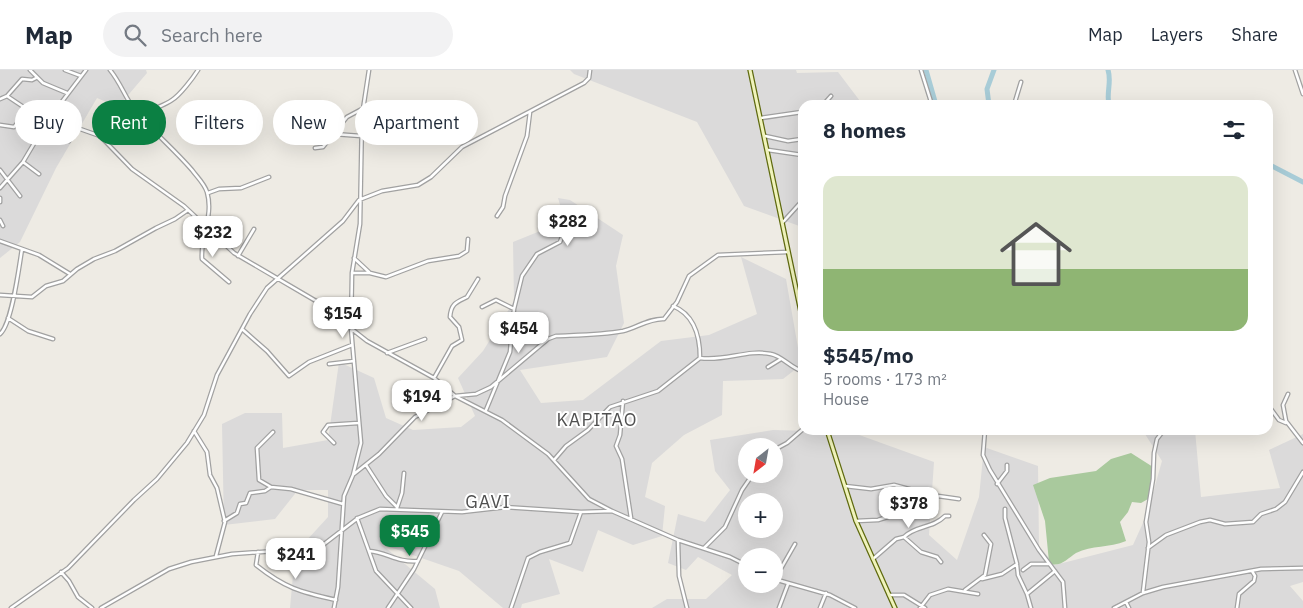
<!DOCTYPE html>
<meta charset="utf-8">
<style>
body{margin:0;font-family:"IBM Plex Sans",sans-serif;background:#f2f2f3;color:#1f2937;height:100vh;display:flex;flex-direction:column;font-size:19px;white-space:nowrap}
*{box-sizing:border-box;margin:0}
p{font-size:16px;color:#747a83}
.icon{flex:none;width:28px;height:28px;fill:none;stroke:currentColor;stroke-width:2;stroke-linecap:round;stroke-linejoin:round}
.map{position:relative;flex:1;overflow:hidden}
.sheet{position:absolute;left:798px;top:30px;width:475px;height:335px;display:flex;flex-direction:column;background:#fff;border-radius:15px;box-shadow:0 5px 20px #0002}
.sheet>*{flex:none}
.hud{position:absolute;left:15px;top:30px;width:475px;height:45px;display:flex;gap:10px}
.needle{width:32px;rotate:211deg}
.controls{position:absolute;left:738px;top:368px;display:grid;gap:10px}
.controls a{display:grid;place-items:center;width:45px;height:45px;border-radius:50%;background:#fff;box-shadow:0 5px 20px #0002;font-size:25px}
.price{position:absolute;translate:-50% -42px;padding:0 11px;border-radius:10px;background:#fff;color:#222;font-size:16px;line-height:32px;filter:drop-shadow(0 1px 2px #0008)}
.price::after{content:'';position:absolute;left:50%;top:30px;width:15px;height:11px;margin-left:-8px;background:inherit;clip-path:polygon(0 0,100% 0,50% 100%)}
.price.active{background:#0b8043;color:#fff}
ul{padding:0;list-style:none}
li{display:grid;align-content:center;gap:10px;height:265px;padding:0 25px}
li span{display:grid;place-items:center;height:155px;border-radius:15px;color:#555}
li>.icon{margin-inline-start:auto}
span .icon{width:90px;height:90px;fill:#fffc;stroke-width:1}
li b{font-size:21px}
h2{display:flex;justify-content:space-between;align-items:center;height:60px;padding:0 25px;font-size:21px}
.tag{padding:0 18px;border-radius:22px;background:#fff;box-shadow:0 5px 20px #0002;font-size:18px;line-height:45px}
.tag.active{background:#0b8043;color:#fff}
header{display:flex;align-items:center;gap:30px;box-sizing:border-box;height:70px;padding:0 25px;background:#fff;border-bottom:1px solid #e0e1e3}
header strong{font-size:24px}
nav{display:flex;gap:28px;margin-inline-start:auto;font-size:18px}
.search{width:350px;height:45px;background:#f2f2f3;display:flex;align-items:center;gap:12px;box-sizing:border-box;padding:0 18px;border-radius:28px;color:#747a83;font-size:19px}
.map>svg:first-child{display:block}
</style>
<header>
<strong>Map</strong>
<div class="search"><svg class="icon" aria-label="search" viewBox="0 0 24 24"><circle cx="10" cy="10" r="6"/><path d="M15 15l6 6"/></svg>Search here</div>
<nav><a>Map</a><a>Layers</a><a>Share</a></nav>
</header>
<div class="map">
<svg width="1303" height="538" viewBox="0 0 1303 538">
<rect width="100%" height="100%" fill="#eeebe4"/>
<!-- residential -->
<path fill="#dbdada" fill-rule="evenodd" d="M0,0H146L147,3L118,37L97,28L56,98L20,172L0,188Z
M570,0H796L797,3L838,2L863,35H802V157L744,136L697,52L574,4Z
M558,128L570,130L623,165L616,196L624,253L607,287L520,300L541,333L583,330L661,271L709,265L757,244L741,187L786,209L801,295L783,309L723,311L722,345L684,365L652,393L645,427L665,436L662,466L633,475L598,460L583,502L549,489L560,524L522,534L521,538H503L459,501L381,474L435,519L440,538H290L295,483L328,447V420H298L275,449L224,455L222,354L245,343H282L283,378L328,370L339,292L374,308L386,348L413,360L461,357L475,346L458,308L483,281L514,231L513,172L565,151Z
M773,360L851,362L934,392L929,465L957,490L979,427L984,377L1038,396L1039,476L1055,495L1133,475L1147,444L1162,391L1145,364L1169,360H1195L1201,427L1280,418L1269,380L1303,364V512L1290,516L1303,531V538H652L667,529H706L732,505L698,487L686,500L668,493L678,444L705,452L730,420L715,401L710,370ZM746,376H774V404H746ZM746,431H774V459H746ZM746,486H774V514H746Z"/>
<!-- forest -->
<path fill="#a9c99d" d="M1131,383L1153,397L1148,429L1141,433L1132,432L1128,442L1120,452L1126,471C1109,478 1092,475 1076,483C1068,488 1061,497 1051,494L1049,492L1045,451L1033,415L1050,408L1096,401L1111,389Z"/>
<g fill="none" stroke-linecap="round" stroke-linejoin="round">
<!-- river -->
<path stroke="#a8ccd7" stroke-width="5" d="M926,0L936,35
M1108,0C1112,12 1106,22 1109,35
M989,35L987,19L994,0
M1268,94L1303,112"/>
<defs>
<path id="street" d="M30,0L43,13L67,23
M65,0L81,6
M110,0C120,12 125,27 134,39C152,61 174,79 192,100C197,107 204,113 207,122C214,146 200,166 202,189L229,212
M921,0L932,35
M1295,0L1303,24
M7,26L28,40
M0,29L7,26L22,9L32,10L36,8
M823,35L831,26
M895,35H897
M1014,35L1021,12
M49,48L100,66L132,99L184,136L234,183L316,231L367,271L434,308L455,326L502,350L548,384L589,429L612,441
M141,48C151,38 162,37 172,30C180,25 193,8 198,0
M761,48L802,42
M61,52L58,61L69,71
M315,52L334,64L361,66
M0,55L14,57L28,40L47,52
M765,66L788,71L802,69
M315,78L323,77L347,47L362,39
M768,80L802,85
M23,92L39,104
M0,100L20,126
M0,118L23,92L48,50L86,0
M208,123L219,119L241,118L269,107
M0,128V132
M497,146L503,137L505,126L527,66L530,42
M208,149L218,151
M0,150L3,156
M783,152L802,131
M0,171L39,185L70,204
M238,186L254,159
M354,188L369,202
M352,203H370L386,207L428,191L459,186L467,181L468,169
M0,225L32,227L46,216L63,211L77,199L94,189L115,181L156,158L175,149L188,140
M673,236C695,245 700,267 700,288
M482,237L496,230L514,239
M8,248L28,261L53,269
M242,259L267,281L289,306L309,292L352,275
M0,264C12,254 19,197 22,179
M387,283L425,269
M329,294L354,291
M768,297L781,289
M434,308L452,276L462,270L459,257L450,247C451,233 457,232 467,227L478,209
M1288,324L1283,335L1286,351L1303,373
M623,331L620,365L616,376L622,389L631,448
M1268,335L1279,350L1286,353
M486,340L510,282L514,239L522,206L537,184L560,172L564,162L589,153
M985,360L983,385L990,400L1039,480L1063,512L1065,538
M194,361L207,382L210,405L217,418L225,452L216,486
M334,373L323,362L328,355L358,353
M774,380L787,373L802,360
M554,390L566,376L588,360L610,337L658,321L700,288C724,292 747,279 771,284C782,286 791,298 802,301
M366,395L386,426L397,437
M354,404L379,384L415,347L455,326L476,324L491,317L548,269L556,266C578,265 601,265 623,261C636,258 650,248 664,249L677,232L689,206L718,185L788,182
M997,414L1007,401V395
M845,416L871,419L894,415L931,425L959,429
M271,417L259,410L257,378L273,362
M397,438L402,423L404,403
M357,448L376,501L411,538
M224,451L237,443L240,434L246,433L250,423L265,421L271,417L291,419L343,434
M856,451L878,450L897,444
M904,467C916,455 932,459 945,446H949
M678,471L679,506L687,538
M704,478L725,457L742,420L753,404
M1148,478L1166,465L1200,452L1210,450L1225,454L1253,452L1261,444L1276,439L1285,432L1303,402
M369,481C387,482 397,493 418,491
M258,482L256,495C285,518 300,522 336,530
M873,489L896,469L904,467L921,482L937,487L941,492
M1017,495L1018,505L1027,524
M1023,500L1031,494H1049
M61,502L69,511L78,527L92,538
M774,509L830,525L855,538
M775,509L795,474
M982,509L1002,504L1017,494L1005,448V439
M965,520L985,505L991,474L984,465
M1143,522L1149,472L1146,452L1153,409L1154,383L1157,369L1164,360
M889,525H904L925,538
M1126,532L1129,538
M11,538L68,498L134,430L157,409L187,373L204,345L217,305L250,244L267,218L343,151L359,130L382,121L418,115L431,107L462,77L584,13L589,8L590,0
M101,538L169,499L191,492L232,484L319,478L358,448L380,439L462,442L506,437L581,442L612,441L678,470L730,487L746,495
M334,538L338,517L344,426L353,405L361,373L351,258L352,203L360,154L362,46L369,0
M388,538L414,499L442,442
M511,538L528,488L540,482L570,473L581,442
M779,538L788,514
M820,538L826,523
M920,538L930,525L948,519L978,524
M1031,538L1027,524L1055,501
M1114,538L1143,523L1163,517L1261,499L1303,498
M1237,538L1239,524L1254,511L1255,506L1252,501"/>
<path id="secondary" d="M750,0L802,247
M827,360L856,451L895,538"/>
</defs>
<!-- street casing -->
<use href="#street" stroke="#a1a1a1" stroke-width="5"/>
<!-- secondary casing -->
<use href="#secondary" stroke="#5f6a0f" stroke-width="5.5"/>
<!-- street -->
<use href="#street" stroke="#fff" stroke-width="2.5"/>
<!-- secondary -->
<use href="#secondary" stroke="#f0f3bc" stroke-width="3"/>
</g>
<g text-anchor="middle" dominant-baseline="central" stroke-width="4" stroke-linejoin="round" paint-order="stroke">
<!-- quarter labels -->
<g font-size="18" letter-spacing="1" fill="#505050" stroke="#fff">
<text x="597" y="349">KAPITAO</text>
<text x="488" y="431">GAVI</text>
</g>
</g>
</svg>
<div class="controls">
<a><svg class="needle" viewBox="-14 -14 28 28"><path d="M0-13l5 13h-10z" fill="#e53935"/><path d="M0 13l5-13h-10z" fill="#747a83"/></svg></a>
<a>+</a>
<a>−</a>
</div>
<b class="price" style="left:568px;top:177px">$282</b>
<b class="price" style="left:213px;top:188px">$232</b>
<b class="price" style="left:343px;top:269px">$154</b>
<b class="price" style="left:519px;top:284px">$454</b>
<b class="price" style="left:422px;top:352px">$194</b>
<b class="price" style="left:909px;top:459px">$378</b>
<b class="price active" style="left:410px;top:487px">$545</b>
<b class="price" style="left:296px;top:510px">$241</b>
<div class="hud">
<a class="tag">Buy</a>
<a class="tag active">Rent</a>
<a class="tag">Filters</a>
<a class="tag">New</a>
<a class="tag">Apartment</a>
</div>
<section class="sheet">
<h2>8 homes<svg class="icon" aria-label="filters" viewBox="0 0 24 24"><path d="M4 7h16M4 17h16"/><circle cx="9" cy="7" r="2"/><circle cx="15" cy="17" r="2"/></svg></h2>
<ul>
<li><span style="background:linear-gradient(#dfe7d0 60%,#8fb573 0)"><svg class="icon" aria-label="home" viewBox="0 0 24 24"><path d="M3 11l9-7 9 7M6 9v11h12V9"/></svg></span><div><b>$545/mo</b><p>5 rooms · 173 m²</p><p>House</p></div></li>
</ul>
</section>
</div>
